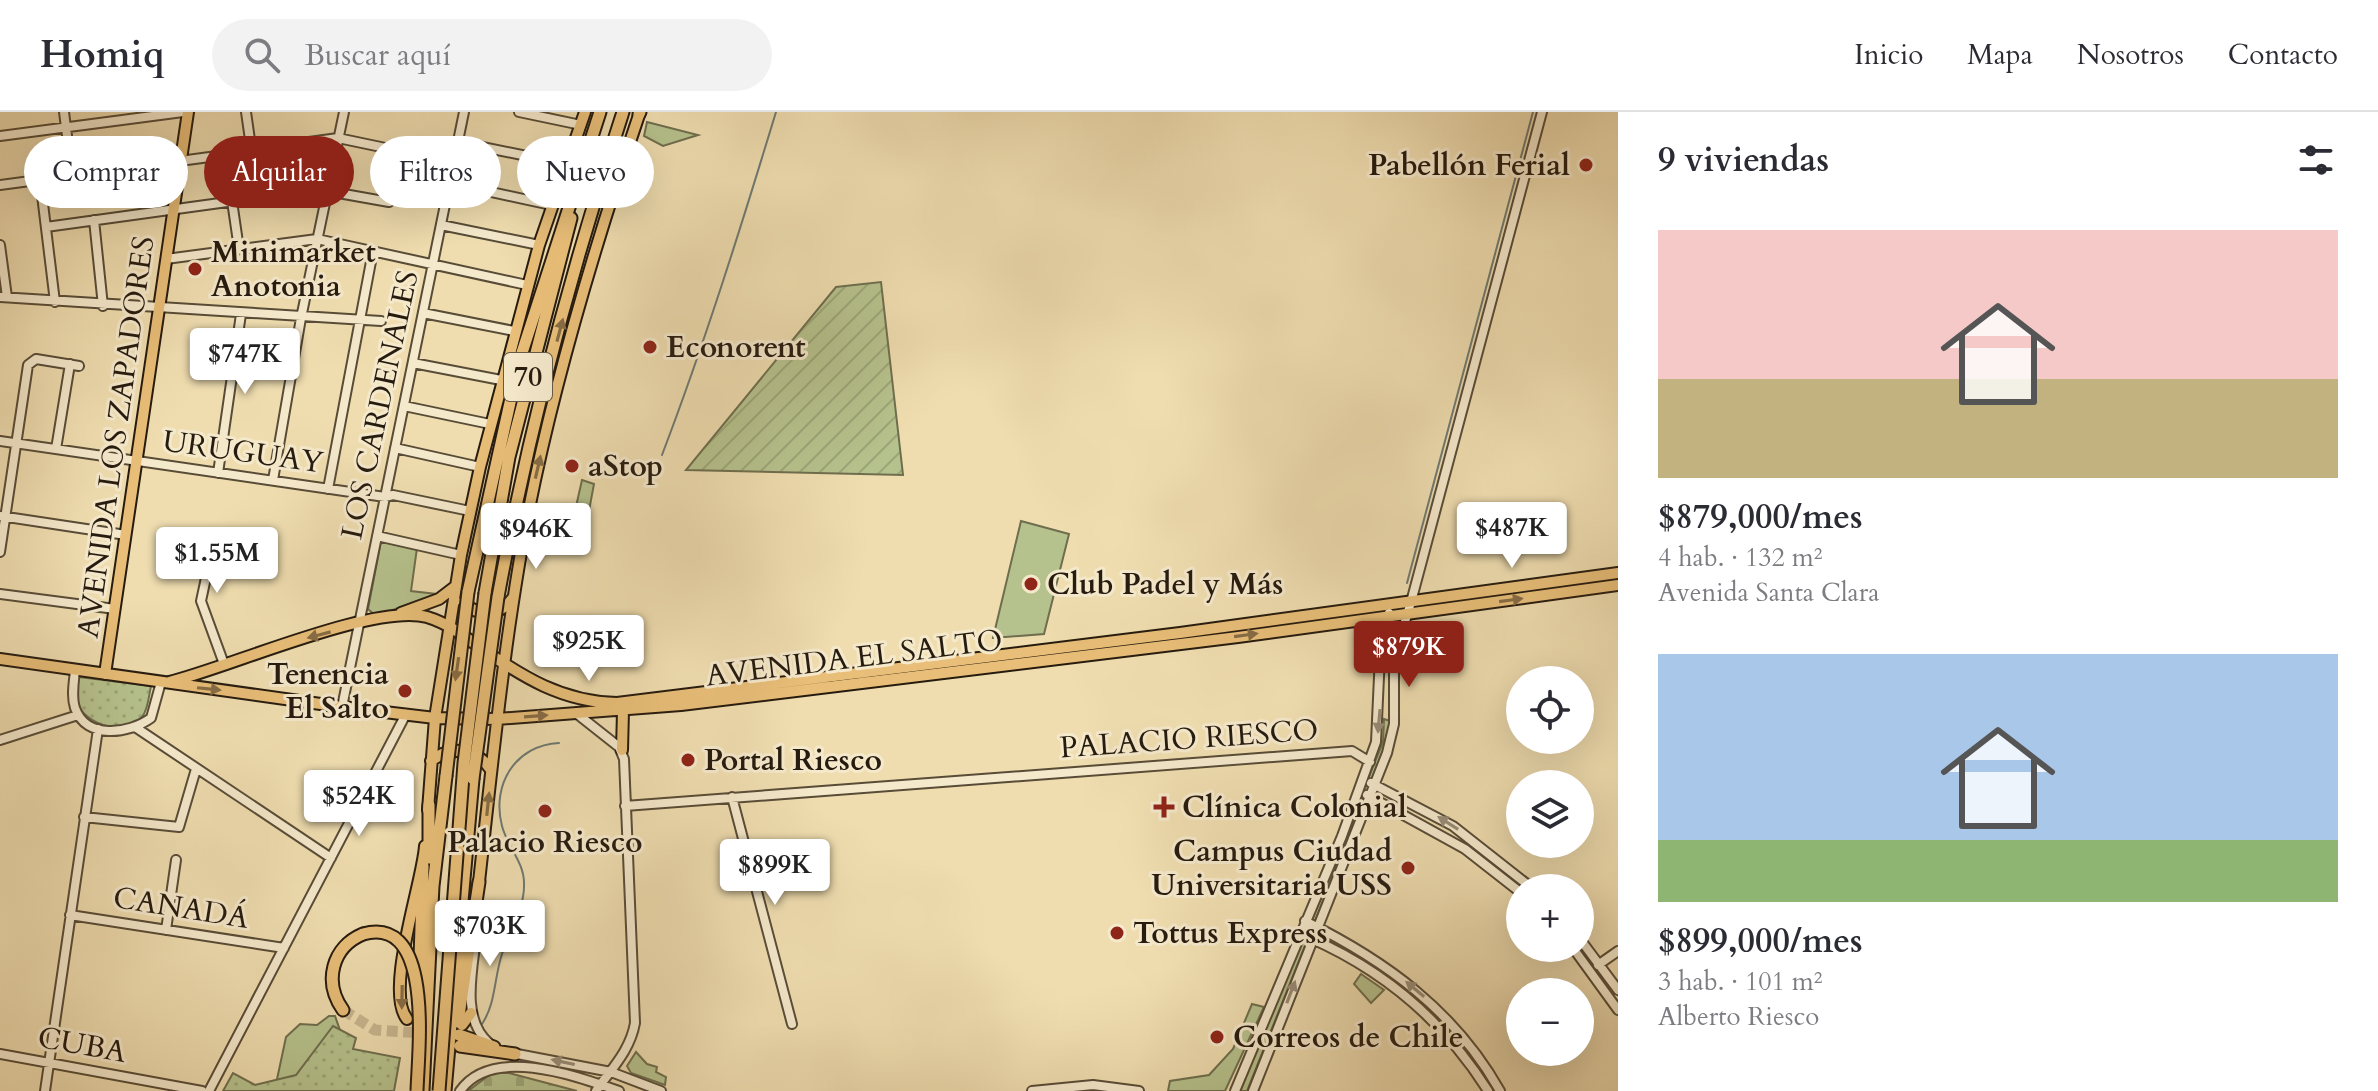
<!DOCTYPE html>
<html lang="es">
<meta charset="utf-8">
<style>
body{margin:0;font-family:Cardo,serif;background:#f2f2f3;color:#2b2b33;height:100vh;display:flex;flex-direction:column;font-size:30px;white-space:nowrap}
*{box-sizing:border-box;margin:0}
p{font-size:26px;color:#7c7c81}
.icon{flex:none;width:44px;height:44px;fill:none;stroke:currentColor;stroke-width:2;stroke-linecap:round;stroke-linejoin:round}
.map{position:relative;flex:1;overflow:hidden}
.details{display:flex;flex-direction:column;background:#fff;width:760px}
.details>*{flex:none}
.guide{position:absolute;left:24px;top:24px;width:760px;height:72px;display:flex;gap:16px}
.tools{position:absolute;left:1506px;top:554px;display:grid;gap:16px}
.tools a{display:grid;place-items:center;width:88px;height:88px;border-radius:50%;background:#fff;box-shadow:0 8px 32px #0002;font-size:40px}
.price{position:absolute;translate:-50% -68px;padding:0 18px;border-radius:8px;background:#fff;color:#222;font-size:26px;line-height:52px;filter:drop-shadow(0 2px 4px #0008)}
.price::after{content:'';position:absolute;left:50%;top:48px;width:24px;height:18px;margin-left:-12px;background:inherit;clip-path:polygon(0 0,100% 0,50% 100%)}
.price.current{background:#8f2418;color:#fff}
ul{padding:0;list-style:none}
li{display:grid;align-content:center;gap:16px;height:424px;padding:0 40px}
li span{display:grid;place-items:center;height:248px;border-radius:0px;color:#555}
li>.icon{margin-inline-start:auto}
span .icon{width:144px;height:144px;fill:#fffc;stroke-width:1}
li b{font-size:34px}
h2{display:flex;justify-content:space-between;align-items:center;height:96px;padding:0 40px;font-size:34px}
.chip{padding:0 28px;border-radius:36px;background:#fff;box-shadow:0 8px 32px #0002;font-size:28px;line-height:72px}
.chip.current{background:#8f2418;color:#fff}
header{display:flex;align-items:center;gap:48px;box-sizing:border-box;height:112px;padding:0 40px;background:#fff;border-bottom:2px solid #e1e1e2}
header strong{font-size:38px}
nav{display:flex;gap:44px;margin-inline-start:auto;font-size:28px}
.search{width:560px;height:72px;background:#f2f2f3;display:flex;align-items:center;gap:20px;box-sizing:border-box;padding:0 28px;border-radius:44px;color:#7c7c81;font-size:30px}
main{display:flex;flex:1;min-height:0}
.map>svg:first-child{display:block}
</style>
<header>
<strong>Homiq</strong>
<div class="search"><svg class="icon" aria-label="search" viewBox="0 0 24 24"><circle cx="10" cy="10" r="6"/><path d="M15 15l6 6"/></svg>Buscar aquí</div>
<nav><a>Inicio</a><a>Mapa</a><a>Nosotros</a><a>Contacto</a></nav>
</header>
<main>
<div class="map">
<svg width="1618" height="979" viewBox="0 0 1618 979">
<defs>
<pattern id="cemetery-stones" width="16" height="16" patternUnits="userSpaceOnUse" patternTransform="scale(2)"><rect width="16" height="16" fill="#b6c28d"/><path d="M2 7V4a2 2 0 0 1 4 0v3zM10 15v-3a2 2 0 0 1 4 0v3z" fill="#9ca678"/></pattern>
<pattern id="park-dots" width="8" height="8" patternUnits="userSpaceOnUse" patternTransform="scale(2)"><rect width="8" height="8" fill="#b6c28d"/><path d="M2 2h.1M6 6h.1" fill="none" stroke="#9ca678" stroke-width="1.8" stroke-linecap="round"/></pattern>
<pattern id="garden-furrows" width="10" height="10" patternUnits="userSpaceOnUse" patternTransform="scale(2)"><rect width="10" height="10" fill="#b6c28d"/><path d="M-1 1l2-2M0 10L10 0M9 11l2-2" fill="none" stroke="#9ca678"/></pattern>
</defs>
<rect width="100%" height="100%" fill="#efddb0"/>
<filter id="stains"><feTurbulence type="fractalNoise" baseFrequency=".0025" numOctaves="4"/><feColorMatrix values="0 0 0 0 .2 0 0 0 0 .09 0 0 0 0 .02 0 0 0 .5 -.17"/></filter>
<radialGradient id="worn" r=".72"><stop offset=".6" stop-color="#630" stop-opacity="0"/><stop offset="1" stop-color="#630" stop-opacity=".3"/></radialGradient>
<!-- grass -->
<path fill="#b6c28d" stroke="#6e6e4e" stroke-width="2" d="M647,10L698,23L663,34L644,24Z
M582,368L594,372L588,404L563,408L564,398L575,399Z
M1021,409L1069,422L1044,522L993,526Z
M381,429L417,436L411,479L437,482L376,504L368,497Z
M1384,607L1390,609L1383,639L1247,979H1240L1370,662L1383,630Z
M1361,862L1384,878L1371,891L1354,872Z
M1252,892L1264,895L1225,979H1168L1170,969L1209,963L1233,937Z
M329,904H335L342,924V947L276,972L286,925L300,912L317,913Z
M636,940L647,952L657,955L656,960L666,965L665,973L631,961L627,954Z"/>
<!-- cemetery -->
<path fill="url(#cemetery-stones)" stroke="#6e6e4e" stroke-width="2" d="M492,961H509L577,979H468Z"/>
<!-- park -->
<path fill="url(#park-dots)" stroke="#6e6e4e" stroke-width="2" d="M79,565L151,574C149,583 148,598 142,605C124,624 90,614 78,594L76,573Z
M333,914L356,926L353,937L400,946L394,979H223L233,961L255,973L296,963Z"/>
<!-- garden -->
<path fill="url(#garden-furrows)" stroke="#6e6e4e" stroke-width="2" d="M881,170L903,363L686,358L836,175Z"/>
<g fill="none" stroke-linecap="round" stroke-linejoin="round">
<!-- stream -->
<path stroke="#6d7a73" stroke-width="2" d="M662,343C705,230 741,115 776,0
M1407,471L1533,0
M482,912C496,891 494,866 502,842C510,819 525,796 524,771C524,750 507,734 502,714C491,672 516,633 559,631"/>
<!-- highway-tunnel -->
<path stroke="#c7b690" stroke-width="11" stroke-dasharray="11 5.5" stroke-linecap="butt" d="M343,898L375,918L450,923"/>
<defs>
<path id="minor" d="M64,0L72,63
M519,0L581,13
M0,24L183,0
M458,30L566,52
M287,33L338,26L400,39
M40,67L55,190
M450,71L551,93
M0,73L247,40L251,35L246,0
M278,85L327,79L389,90
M232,89L239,137
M94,108L103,194
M441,113L539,133
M46,115L249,87
M0,133L7,185
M166,147L317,127L527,173
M0,185L381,209
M423,201L514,219
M413,251L501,268
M404,294L490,312
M0,329L385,385L393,383L470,399
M395,336L480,355
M56,337L70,252
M218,361L241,202
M273,368L301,206L344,0
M328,377L373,139
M0,404L126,423
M377,424L461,443
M0,440L28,253L36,247L79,254
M0,482L115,497
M224,552L201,489L210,447L217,443L268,450
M75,558C74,570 71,584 75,596C86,628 129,622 151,606L161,570
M342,595L464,0
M576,601L619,635L624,647L635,911C630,939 611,957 596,979
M135,615L331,746
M0,628L78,603
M1371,671L1453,714L1532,776
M1367,683L1465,737L1520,780
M732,685L792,912
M625,694L1352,639L1370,650
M84,705L179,715L196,657
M70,803L284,836
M1305,809C1386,849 1455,899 1500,979
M477,815C475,850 458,905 489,931
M166,818L176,748
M1310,826C1385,859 1444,909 1488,979
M1580,827L1618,878
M1573,836L1618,898
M1598,853L1618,839
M512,941L611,960L661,979
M0,942L202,979
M45,979L98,617
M209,979L406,602
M460,979C492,933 576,964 619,979
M1032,979L1093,973L1139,979
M1235,979L1342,724L1376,630L1380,543L1389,501
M1253,979L1387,641L1394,612V545L1411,490L1542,0"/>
<path id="major" d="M463,490C479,506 500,504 513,486
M401,501L439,487L456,474
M0,547L342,595L435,606L497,607L681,593L1238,525L1618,473
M105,562L188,0
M169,570C228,556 373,491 427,505C447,511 463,523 479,535C523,565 562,590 617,591L1180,521L1618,461
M622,638L623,599
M431,649C452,633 476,636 491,658
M428,698L435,606L461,443L480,355L539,133L585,0
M479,770C493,645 505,520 529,397C556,262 596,130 640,0
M407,907C384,879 423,769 425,734
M462,913L471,901"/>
<path id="highway" d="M639,2L640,0
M468,480L519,250L600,0
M485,481L509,345L571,106
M498,485C528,321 571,158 623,0
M429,693V746
M419,876L423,754
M343,898C323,870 332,835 363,822
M458,910L479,770
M459,923L494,935
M460,934L515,942
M423,979L433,774L446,664
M445,979L473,667"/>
</defs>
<!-- minor casing -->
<use href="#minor" stroke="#584c37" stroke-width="12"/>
<!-- major casing -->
<use href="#major" stroke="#261b0f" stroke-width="14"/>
<!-- highway casing -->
<use href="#highway" stroke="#261b0f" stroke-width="15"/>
<!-- minor -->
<use href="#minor" stroke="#f5e9cc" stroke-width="8"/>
<!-- major -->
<use href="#major" stroke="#e8be78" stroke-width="10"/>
<!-- highway -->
<use href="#highway" stroke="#e8be78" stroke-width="11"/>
<defs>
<path id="highway-bridge" d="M446,664L468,480
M473,667L498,485
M363,822C435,802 418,941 417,979
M439,979L464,651L485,481"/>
</defs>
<!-- highway-bridge casing -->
<use href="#highway-bridge" stroke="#261b0f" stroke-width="15" stroke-linecap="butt"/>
<!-- highway-bridge -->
<use href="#highway-bridge" stroke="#e8be78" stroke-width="11"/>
</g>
<!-- one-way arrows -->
<defs><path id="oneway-solid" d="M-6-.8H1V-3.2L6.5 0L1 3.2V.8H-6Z" transform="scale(2)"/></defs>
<g fill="#876c44">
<use href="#oneway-solid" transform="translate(560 218) rotate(-75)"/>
<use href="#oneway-solid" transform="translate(538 355) rotate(-77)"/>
<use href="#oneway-solid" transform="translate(1511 488) rotate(-8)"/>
<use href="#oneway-solid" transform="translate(319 523) rotate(165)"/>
<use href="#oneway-solid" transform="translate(1246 523) rotate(-8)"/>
<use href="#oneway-solid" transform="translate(457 557) rotate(98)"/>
<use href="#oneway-solid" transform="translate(209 577) rotate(6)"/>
<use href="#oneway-solid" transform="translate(536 604) rotate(-4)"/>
<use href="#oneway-solid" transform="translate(488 692) rotate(-84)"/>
<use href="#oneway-solid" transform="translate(402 885) rotate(91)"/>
</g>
<g fill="#988c77">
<use href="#oneway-solid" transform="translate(1379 609) rotate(95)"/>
<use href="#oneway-solid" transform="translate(1448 711) rotate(-148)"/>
<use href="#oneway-solid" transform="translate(1415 877) rotate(-140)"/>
<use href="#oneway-solid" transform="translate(1291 880) rotate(-69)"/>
<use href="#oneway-solid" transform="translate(563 950) rotate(-168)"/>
</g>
<!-- markers -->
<g fill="#8f2418" stroke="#f5e9cc" stroke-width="3">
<circle cx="1586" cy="53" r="8"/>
<circle cx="195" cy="157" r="8"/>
<circle cx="650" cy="235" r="8"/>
<circle cx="572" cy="354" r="8"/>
<circle cx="1031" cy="472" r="8"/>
<circle cx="405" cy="579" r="8"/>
<circle cx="688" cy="648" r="8"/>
<path d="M1160 683h8v8h8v8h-8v8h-8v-8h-8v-8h8z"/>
<circle cx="545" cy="699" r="8"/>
<circle cx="1408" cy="756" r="8"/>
<circle cx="1117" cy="821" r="8"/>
<circle cx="1217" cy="925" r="8"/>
</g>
<g text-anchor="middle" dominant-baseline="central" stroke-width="6" stroke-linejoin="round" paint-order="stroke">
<!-- shield labels -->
<rect fill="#f5e9cc" stroke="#645948" stroke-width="2" x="504" y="241" width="48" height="48" rx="6"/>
<g font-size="28" font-weight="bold" fill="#261b0f">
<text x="528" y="265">70</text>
</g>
<!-- poi labels -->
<g font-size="30" font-weight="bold" fill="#261b0f" stroke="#f5e9cc" text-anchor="start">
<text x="1570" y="53" text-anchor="end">Pabellón Ferial</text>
<text x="211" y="140">Minimarket<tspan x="211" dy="34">Anotonia</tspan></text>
<text x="666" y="235">Econorent</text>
<text x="588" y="354">aStop</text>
<text x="1047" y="472">Club Padel y Más</text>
<text x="389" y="562" text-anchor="end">Tenencia<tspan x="389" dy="34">El Salto</tspan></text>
<text x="704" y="648">Portal Riesco</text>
<text x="1182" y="695">Clínica Colonial</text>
<text x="545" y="730" text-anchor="middle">Palacio Riesco</text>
<text x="1392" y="739" text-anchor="end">Campus Ciudad<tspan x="1392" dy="34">Universitaria USS</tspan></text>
<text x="1133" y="821">Tottus Express</text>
<text x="1233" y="925">Correos de Chile</text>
</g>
<!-- street labels -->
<g font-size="30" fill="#261b0f" stroke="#f5e9cc">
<text transform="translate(380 293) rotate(-78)">LOS CARDENALES</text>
<text transform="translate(116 325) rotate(-82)">AVENIDA LOS ZAPADORES</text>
<text transform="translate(243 340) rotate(8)">URUGUAY</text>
<text transform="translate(854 546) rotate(-7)">AVENIDA EL SALTO</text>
<text transform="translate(1189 627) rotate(-4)">PALACIO RIESCO</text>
<text transform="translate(181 796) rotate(9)">CANADÁ</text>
<text transform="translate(82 933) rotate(10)">CUBA</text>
</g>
</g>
<rect width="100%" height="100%" filter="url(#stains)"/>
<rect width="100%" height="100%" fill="url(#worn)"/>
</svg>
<div class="tools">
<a><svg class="icon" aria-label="locate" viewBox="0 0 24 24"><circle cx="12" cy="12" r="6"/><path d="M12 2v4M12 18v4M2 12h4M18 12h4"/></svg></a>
<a><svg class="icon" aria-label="layers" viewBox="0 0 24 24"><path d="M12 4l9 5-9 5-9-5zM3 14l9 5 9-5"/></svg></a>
<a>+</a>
<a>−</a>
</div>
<b class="price" style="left:245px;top:284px">$747K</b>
<b class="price" style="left:1512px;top:458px">$487K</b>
<b class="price" style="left:536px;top:459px">$946K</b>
<b class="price" style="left:217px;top:483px">$1.55M</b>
<b class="price" style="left:589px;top:571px">$925K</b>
<b class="price current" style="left:1409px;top:577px">$879K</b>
<b class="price" style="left:359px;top:726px">$524K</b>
<b class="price" style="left:775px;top:795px">$899K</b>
<b class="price" style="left:490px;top:856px">$703K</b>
<div class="guide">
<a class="chip">Comprar</a>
<a class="chip current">Alquilar</a>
<a class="chip">Filtros</a>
<a class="chip">Nuevo</a>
</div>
</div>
<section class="details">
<h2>9 viviendas<svg class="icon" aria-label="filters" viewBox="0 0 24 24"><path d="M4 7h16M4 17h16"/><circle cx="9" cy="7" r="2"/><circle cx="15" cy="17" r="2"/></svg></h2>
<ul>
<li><span style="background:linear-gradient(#f6c9c9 60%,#c2b280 0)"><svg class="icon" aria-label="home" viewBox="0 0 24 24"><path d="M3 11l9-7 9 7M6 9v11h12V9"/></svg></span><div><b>$879,000/mes</b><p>4 hab. · 132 m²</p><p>Avenida Santa Clara</p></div></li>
<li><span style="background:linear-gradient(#a9c7e8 75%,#8fb573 0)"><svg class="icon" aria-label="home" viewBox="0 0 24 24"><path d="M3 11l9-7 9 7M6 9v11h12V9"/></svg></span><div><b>$899,000/mes</b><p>3 hab. · 101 m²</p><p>Alberto Riesco</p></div></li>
</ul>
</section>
</main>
